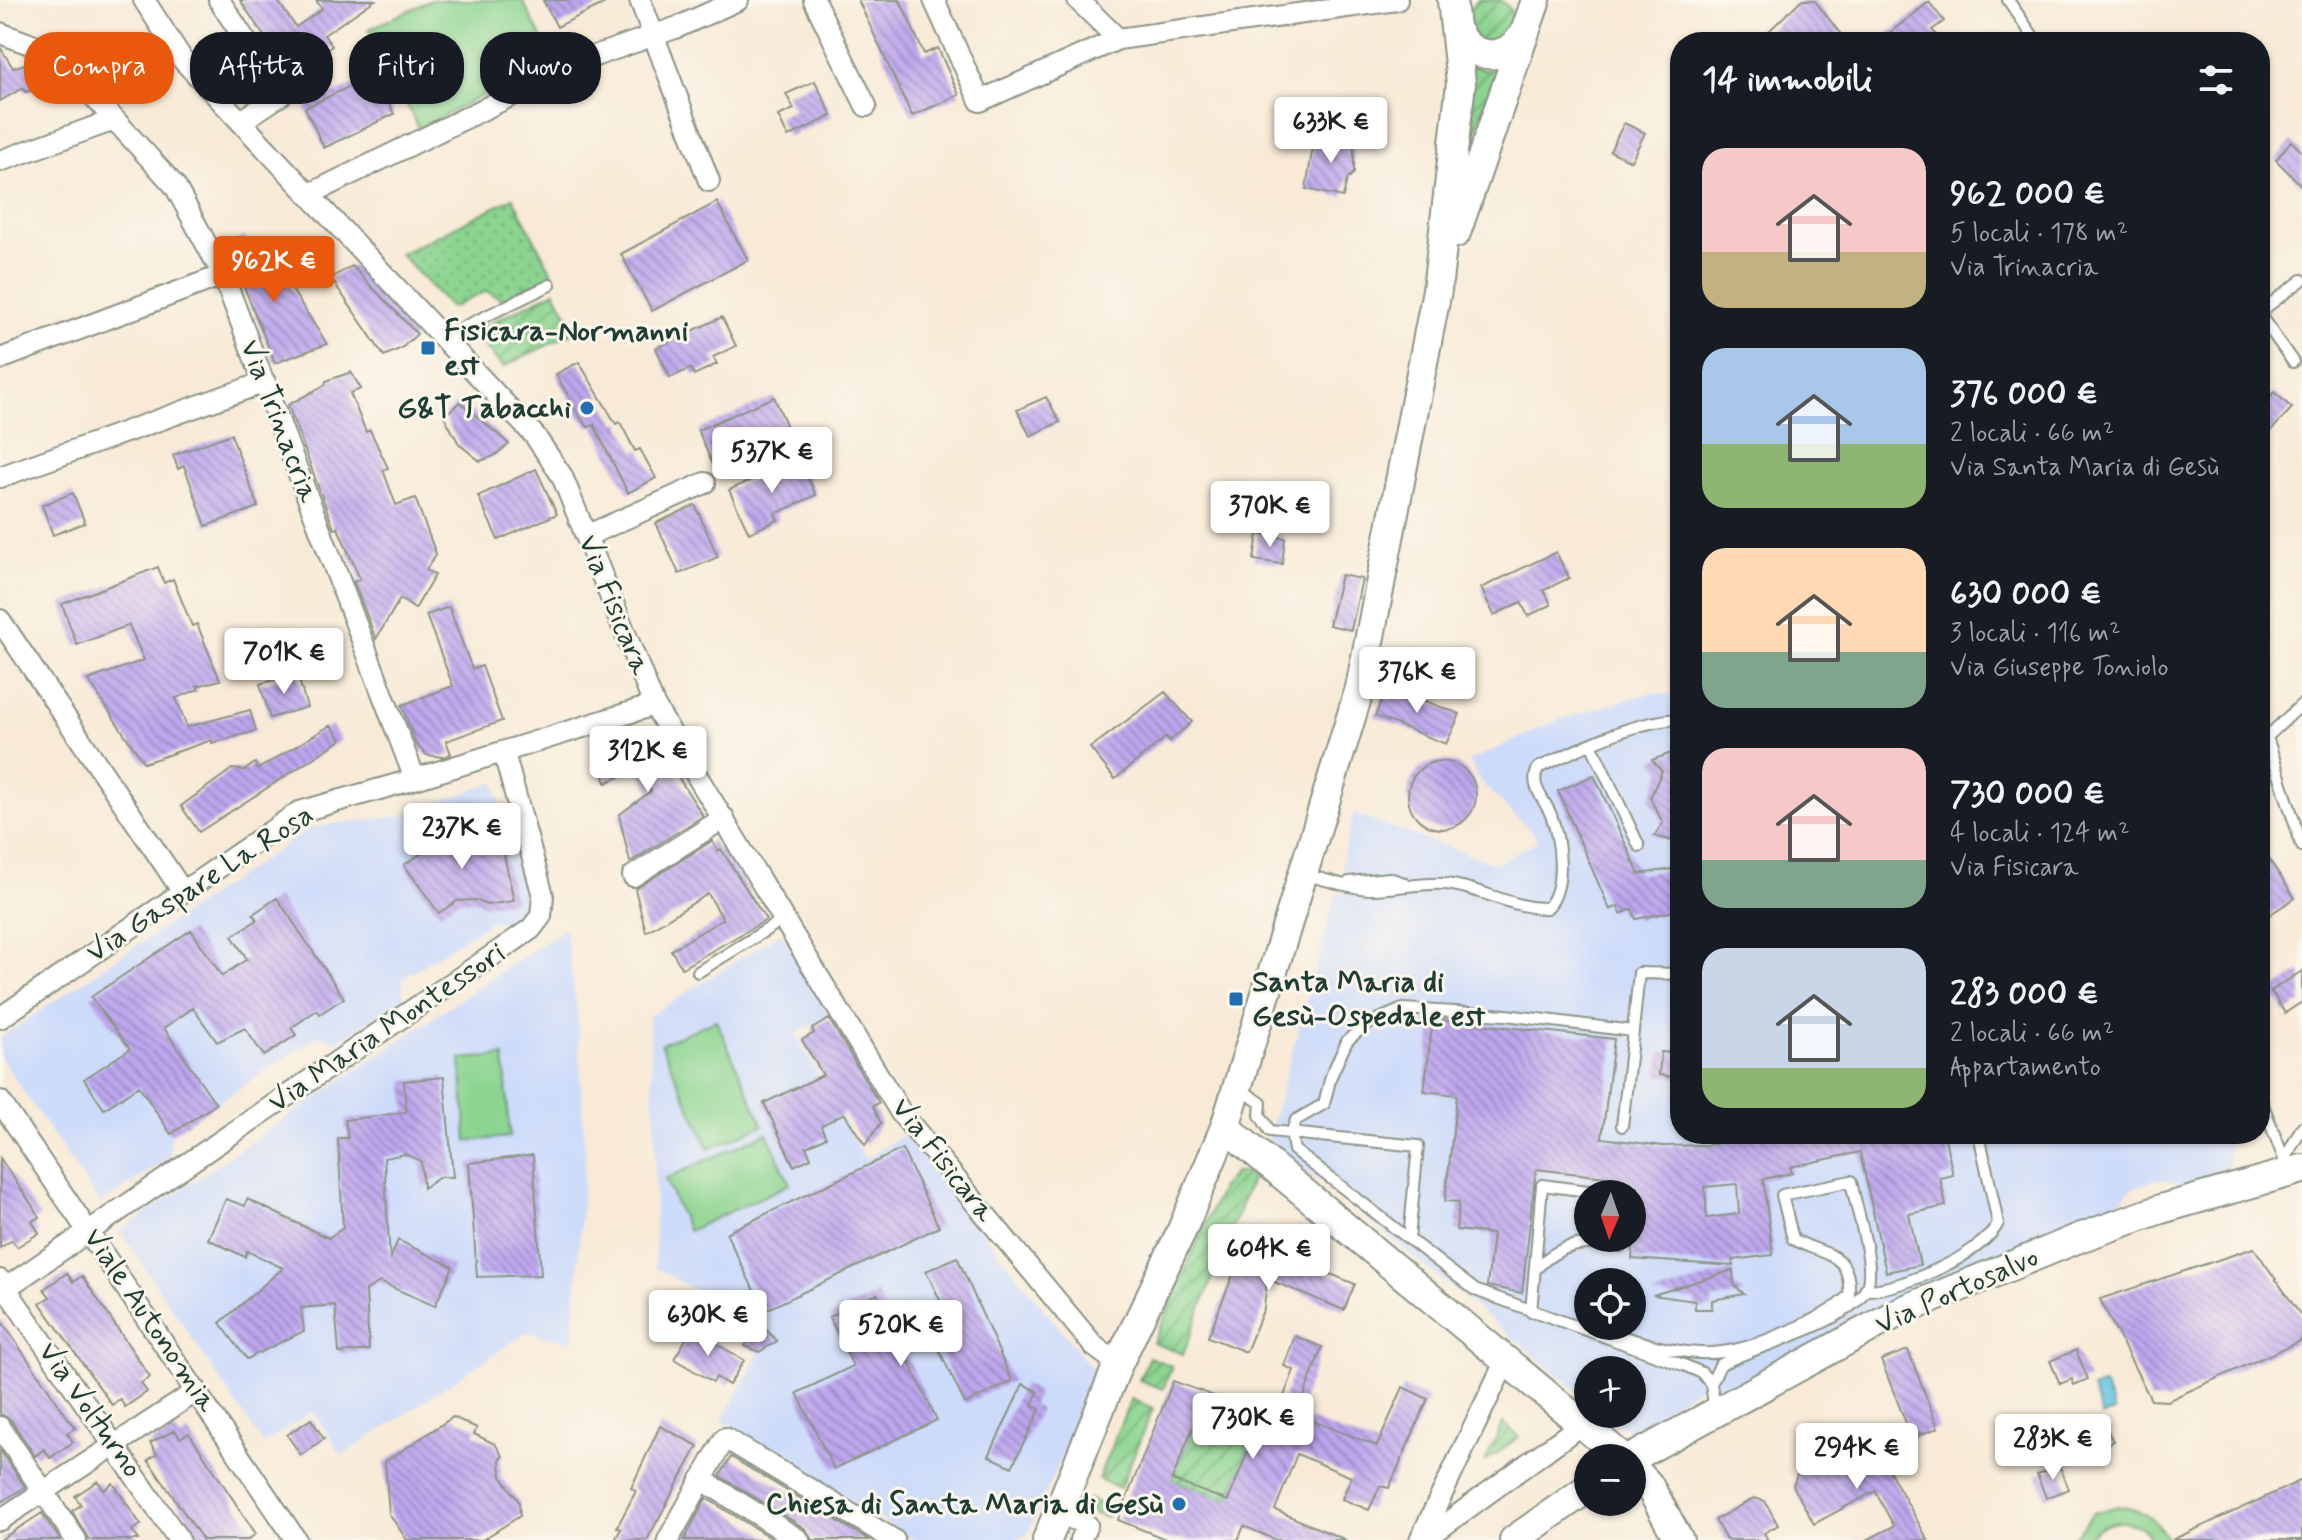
<!DOCTYPE html>
<html lang="it">
<meta charset="utf-8">
<style>
body{margin:0;font-family:Mynerve,sans-serif;background:#20242c;color:#f1f3f6;height:100vh;display:flex;flex-direction:column;font-size:30px;white-space:nowrap}
*{box-sizing:border-box;margin:0}
p{font-size:26px;color:#9ea1a6}
.icon{flex:none;width:44px;height:44px;fill:none;stroke:currentColor;stroke-width:2;stroke-linecap:round;stroke-linejoin:round}
.map{position:relative;flex:1;overflow:hidden}
.details{position:absolute;left:1670px;top:32px;width:600px;height:1112px;display:flex;flex-direction:column;background:#171b24;border-radius:32px;box-shadow:0 2px 6px #0004}
.details>*{flex:none}
.banner{position:absolute;left:24px;top:32px;width:760px;height:72px;display:flex;gap:16px}
.needle{width:52px;rotate:182deg}
.tools{position:absolute;left:1574px;top:1180px;display:grid;gap:16px}
.tools a{display:grid;place-items:center;width:72px;height:72px;border-radius:50%;background:#171b24;box-shadow:0 2px 6px #0004;font-size:40px}
.price{position:absolute;translate:-50% -68px;padding:0 18px;border-radius:8px;background:#fff;color:#222;font-size:26px;line-height:52px;filter:drop-shadow(0 2px 4px #0008)}
.price::after{content:'';position:absolute;left:50%;top:48px;width:24px;height:18px;margin-left:-12px;background:inherit;clip-path:polygon(0 0,100% 0,50% 100%)}
.price.on{background:#ea580c;color:#fff}
ul{padding:0;list-style:none}
li{display:flex;align-items:center;gap:24px;height:200px;padding:0 32px}
li span{display:grid;place-items:center;flex:none;width:224px;height:160px;border-radius:24px;color:#555}
li>.icon{margin-inline-start:auto}
span .icon{width:96px;height:96px;fill:#fffc;stroke-width:1}
li b{font-size:34px}
h2{display:flex;justify-content:space-between;align-items:center;height:96px;padding:0 32px;font-size:34px}
.tag{padding:0 28px;border-radius:32px;background:#171b24;box-shadow:0 2px 6px #0004;font-size:28px;line-height:72px}
.tag.on{background:#ea580c;color:#fff}
.map>svg:first-child{display:block}
</style>
<div class="map">
<svg width="2302" height="1540" viewBox="0 0 2302 1540">
<defs>
<pattern id="park-dots" width="8" height="8" patternUnits="userSpaceOnUse" patternTransform="scale(2)"><rect width="8" height="8" fill="#8bd48f"/><path d="M2 2h.1M6 6h.1" fill="none" stroke="#71ad76" stroke-width="1.8" stroke-linecap="round"/></pattern>
<pattern id="garden-furrows" width="10" height="10" patternUnits="userSpaceOnUse" patternTransform="scale(2)"><rect width="10" height="10" fill="#8bd48f"/><path d="M-1 1l2-2M0 10L10 0M9 11l2-2" fill="none" stroke="#71ad76"/></pattern>
<pattern id="water-ripples" width="26" height="14" patternUnits="userSpaceOnUse" patternTransform="scale(2)"><rect width="26" height="14" fill="#63c6e1"/><path d="M2 4q2-2 4 0t4 0M15 11q2-2 4 0t4 0" fill="none" stroke="#51a2b7"/></pattern>
<pattern id="building-back-hatch" width="6" height="6" patternUnits="userSpaceOnUse" patternTransform="scale(2)"><rect width="6" height="6" fill="#bda6ed"/><path d="M-1 5l2 2M0 0l6 6M5-1l2 2" fill="none" stroke="#9988c1"/></pattern>
</defs>
<rect width="100%" height="100%" fill="#fbf7ec"/>
<filter id="ink" filterUnits="userSpaceOnUse"><feTurbulence type="fractalNoise" baseFrequency=".0125" numOctaves="2"/><feDisplacementMap in="SourceGraphic" scale="16" xChannelSelector="R" yChannelSelector="G"/><feConvolveMatrix kernelMatrix="1 2 1 2 8 2 1 2 1" color-interpolation-filters="sRGB"/></filter>
<filter id="wash" filterUnits="userSpaceOnUse"><feTurbulence type="fractalNoise" baseFrequency=".006" numOctaves="4" result="noise"/><feDisplacementMap in="SourceGraphic" scale="32" xChannelSelector="R" yChannelSelector="G"/><feGaussianBlur stdDeviation="1.8" result="paint"/><feColorMatrix in="noise" values="0 0 0 0 0 0 0 0 0 0 0 0 0 0 0 0 0 1.4 0 .05"/><feComposite in="paint" operator="in"/></filter>
<g filter="url(#wash)">
<rect width="100%" height="100%" fill="#f8ead7"/>
<!-- built -->
<path fill="#cddbfa" fill-rule="evenodd" d="M1650,693L1680,695V1134H2231L2226,1176L2191,1185L2156,1179L2137,1187L2129,1190L2113,1211L1894,1301L1733,1387L1725,1383L1699,1387L1661,1411L1648,1425L1633,1430L1620,1426L1606,1414H1632V1370H1588V1399L1268,1139L1336,894H1344L1348,870L1341,869L1353,814L1495,864L1539,840L1481,782L1469,761L1561,719ZM1588,1194H1632V1238H1588ZM1588,1282H1632V1326H1588Z
M495,782L526,898L523,908L505,922L491,921L403,978V999L339,1040L318,1036L171,1134L170,1157L100,1204L0,1057V1038L312,827L400,816Z
M565,928L577,1011L585,1155L573,1342L527,1332L342,1456L313,1411L263,1444L120,1231Z
M781,933L829,1015L795,1034L865,1159L904,1135L1097,1375L1027,1535L1015,1540H914L722,1421L759,1353L777,1340L765,1328L655,1268V1121L649,1016Z"/>
<!-- grass -->
<path fill="#8bd48f" stroke="#558862" stroke-width="2" d="M431,0H522L553,59L419,129L369,29Z
M716,1020L763,1125L709,1149L661,1044Z
M504,1056L510,1137L467,1141L461,1059Z
M767,1133L790,1184L688,1231L665,1179Z
M2118,1506C2144,1510 2155,1517 2168,1540H2151L2146,1530C2123,1517 2103,1518 2087,1540H2072L2093,1513Z"/>
<!-- park -->
<path fill="url(#park-dots)" stroke="#558862" stroke-width="2" d="M513,198L553,275L502,299L486,291L451,308L400,254Z"/>
<!-- garden -->
<path fill="url(#garden-furrows)" stroke="#558862" stroke-width="2" d="M1478,0H1500C1516,10 1514,21 1508,37L1479,44L1464,16Z
M1472,65L1486,71L1498,68L1474,136L1470,137Z
M555,291L576,331L503,367L472,332Z
M1245,1172L1252,1177L1183,1354L1153,1343L1221,1188L1234,1173Z
M1149,1357L1172,1366L1163,1389L1139,1380Z
M1131,1399L1153,1408L1120,1488L1098,1479Z
M1196,1420L1252,1441L1228,1501L1172,1480Z
M1503,1423L1519,1437L1485,1462Z
M1088,1499L1110,1508L1106,1518L1083,1509Z"/>
<!-- water -->
<path fill="url(#water-ripples)" stroke="#41828a" stroke-width="2" d="M2104,1384L2114,1412L2102,1416L2092,1389Z"/>
<g id="blocks">
<!-- building -->
<path fill="url(#building-back-hatch)" fill-rule="evenodd" d="M240,0H277L296,27L322,9L316,0H375L324,35L332,46L322,53L324,56L290,75Z
M543,0H611L557,27Z
M858,0H900L924,54L938,48L959,95L912,116Z
M1801,0H1814L1847,42H1776L1767,33Z
M1929,2L1944,21L1932,30L1942,42H1878Z
M0,47L13,68L36,60L54,84L25,92L23,88L0,101Z
M375,74L394,114L324,148L305,108Z
M815,81L832,116L788,137L778,116L794,109L786,94Z
M1624,123L1645,133L1631,161L1610,151Z
M1315,134L1354,142V173L1347,179L1343,197L1306,189Z
M2291,141L2302,152V186L2276,160Z
M717,202L748,260L652,311L621,254Z
M244,237L274,262L327,344L275,363L227,245Z
M352,266L417,334L402,348L384,356L331,278Z
M722,317L736,346L713,357L717,364L694,375L691,368L670,378L656,348Z
M579,362L616,424L620,422L635,451L640,449L656,478L628,493L594,425L588,427L578,414L556,374Z
M351,372L361,389L350,393L366,432L370,430L388,468L383,470L396,505L415,498L436,554L426,570L435,575L415,609L400,599L376,639L354,582L360,579L338,528L334,529L288,405L325,385L326,381Z
M2274,392L2292,408L2260,443V408Z
M774,397L788,429L712,463L698,430Z
M1046,397L1060,422L1030,436L1017,410Z
M460,402L509,444L494,456L480,461L459,444L444,416Z
M231,434L258,507L206,526L184,466L178,469L173,455Z
M799,459L816,495L775,514L778,520L749,533L729,490Z
M536,469L557,514L498,540L478,496Z
M73,493L85,523L53,535L42,505Z
M695,505L718,557L679,574L656,523Z
M1258,534L1285,538L1282,564L1254,560Z
M1556,552L1569,578L1544,590L1551,605L1528,616L1521,602L1494,615L1481,588Z
M158,567L164,583L173,579L192,626L197,624L220,680L197,686L199,689L176,698L187,727L250,710L256,731L212,743V740L144,763L88,680L144,660L129,625L77,645L62,604Z
M1341,575L1362,579L1351,630L1329,625Z
M449,607L472,669L482,666L502,721L446,741L451,754L443,757L427,755L416,744L402,705L453,686L426,615Z
M297,673L307,707L270,718L260,684Z
M1387,687L1460,714L1446,744L1375,716Z
M1165,692L1192,722L1170,741L1166,737L1115,779L1090,748Z
M331,725L341,740L199,832L181,806L232,769L245,770L255,763L258,769Z
M623,738L655,741L703,816L630,862L619,815L651,791L638,768L606,783L594,744Z
M1680,750V843L1654,836L1663,823L1650,798L1662,771L1652,760Z
M1408 795a34 34 0 1 1 68 0a34 34 0 1 1-68 0Z
M1594,775L1639,874L1680,868V910L1636,919L1632,909L1621,914L1618,906L1610,910L1558,791Z
M463,833L490,835V840L502,845L514,901L486,905L476,900L457,901L439,913L404,865L422,853L420,848L440,838Z
M712,841L718,851L721,849L766,920L682,968L671,950L723,919L708,894L646,932L635,889Z
M2260,846L2295,898L2260,921Z
M277,898L344,998L320,1014L317,1010L291,1028L296,1035L264,1056L245,1028L217,1042L193,1008L164,1028L216,1104L171,1134L139,1086L104,1109L84,1079L130,1049L91,997L191,930L222,976L247,959L232,936L257,920L253,914Z
M2302,971V1002L2285,1013L2271,991Z
M829,1019L879,1103L873,1106L881,1123L865,1145L844,1113L821,1126L826,1137L806,1147L811,1158L794,1166L764,1103L823,1075L802,1040L814,1033L812,1029Z
M1433,1019L1614,1039L1602,1138L1663,1146L1707,1145L1777,1134H1944L1953,1175L1940,1178L1946,1206L1909,1214L1920,1265L1886,1272L1860,1152L1790,1167L1792,1173L1763,1179L1773,1255L1733,1260V1266L1632,1259L1638,1186L1605,1183V1177L1536,1169L1522,1293L1487,1286L1493,1234L1456,1230L1459,1202L1445,1201L1457,1095L1424,1091ZM1737,1184L1739,1214L1707,1218L1705,1187Z
M1661,1052L1680,1054V1078L1659,1075Z
M444,1077L453,1177H440L423,1188L421,1161L405,1154L384,1158L390,1260L398,1240L453,1267L435,1306L380,1282L366,1290L369,1350L339,1353L335,1305L301,1308L304,1331L247,1359L220,1323L283,1268L247,1251L245,1257L208,1239L226,1199L245,1206L247,1199L328,1238L343,1228L338,1138H348L345,1120L406,1112L404,1081Z
M902,1149L939,1227L764,1311L726,1233Z
M533,1155L541,1275L477,1277L469,1163Z
M0,1158L40,1217L32,1221L39,1233L17,1247L12,1240L0,1248Z
M1247,1240L1355,1284L1344,1310L1267,1279L1264,1308L1246,1352L1208,1337Z
M2254,1248L2302,1317V1340L2167,1401L2151,1400L2100,1299Z
M957,1257L1012,1381L965,1404L933,1337L904,1351L937,1420L834,1469L797,1393L853,1366L829,1317L877,1294L892,1326L941,1302L926,1271Z
M1733,1270L1734,1285L1744,1294L1712,1300V1309H1695V1301L1653,1295Z
M67,1273L73,1282L82,1276L150,1377L141,1383L147,1392L125,1407L120,1399L112,1405L40,1303L50,1297L44,1289Z
M0,1319L75,1428L67,1433L73,1442L50,1458L44,1449L35,1456L11,1420L0,1414Z
M759,1322L777,1341L759,1352L745,1346Z
M692,1329L744,1360L729,1385L716,1377L713,1382L674,1359Z
M1295,1336L1322,1347L1297,1415L1377,1446L1403,1387L1428,1399L1389,1488L1380,1486L1369,1510L1342,1499L1351,1477L1297,1454L1275,1510L1346,1540H1276L1244,1526L1238,1540H1168L1118,1520L1173,1381L1263,1414L1266,1404L1279,1409L1294,1370L1284,1366ZM1196,1420L1252,1441L1228,1501L1172,1480Z
M1908,1350L1938,1428L1912,1438L1881,1360Z
M2076,1350L2088,1379L2074,1385L2072,1379L2060,1384L2050,1361Z
M1023,1384L1038,1392L1032,1405L1040,1409L1012,1467L989,1456Z
M453,1417L477,1428L474,1434L495,1444L503,1456L500,1459L501,1476L519,1502L520,1516L482,1540H407L389,1514L385,1462Z
M311,1419L324,1439L301,1455L287,1435Z
M2104,1424L2113,1441L2099,1448L2089,1432Z
M660,1426L698,1446L647,1540H615L621,1529L617,1527L636,1491L631,1488Z
M175,1430L180,1438L189,1433L256,1534L247,1540H203L148,1460L157,1454L150,1443Z
M1874,1443L1928,1540H1867L1894,1526L1875,1491L1814,1524L1793,1486L1798,1472L1839,1453L1843,1460Z
M0,1450L25,1487L0,1503Z
M731,1457L869,1540H812L806,1529L720,1476Z
M2059,1465L2069,1489L2046,1498L2037,1474Z
M2302,1480V1540H2172Z
M98,1481L104,1490L113,1483L141,1525L132,1530L139,1540H89L72,1511L81,1505L75,1496Z
M706,1498L774,1540H684Z
M1754,1498L1765,1501L1778,1525L1764,1533L1768,1540H1726L1715,1520Z
M42,1513L60,1540H0Z"/>
</g>
</g>
<g filter="url(#ink)">
<use href="#blocks" fill-opacity="0" stroke="#8c9486" stroke-width="2"/>
<g fill="none" stroke-linecap="round" stroke-linejoin="round">
<defs>
<path id="lane" d="M2008,0L2037,42
M2260,312L2302,280
M2260,315L2293,362
M443,337L550,285
M2302,704L2267,737L2302,846
M1591,744L1639,846
M1305,875C1326,879 1351,889 1372,889C1397,889 1420,882 1445,884C1480,887 1513,909 1547,908C1567,888 1560,840 1551,815C1544,798 1529,786 1538,768C1581,748 1632,721 1680,719
M1349,882L1389,878L1404,883
M698,972L784,919
M1680,974L1639,973L1633,1031L1506,1015L1403,1009L1365,1025L1347,1041L1331,1076L1324,1104L1296,1120L1291,1133L1294,1150L1475,1290L1686,1366L1702,1373L1711,1384
M1239,1088L1261,1103L1260,1115L1270,1131L1418,1146L1409,1239
M2260,1097L2284,1159
M1622,1126L1633,1031
M2284,1161L2302,1127
M1535,1270C1560,1242 1586,1241 1621,1246V1238
M1867,1290C1901,1290 1984,1254 1998,1223L1979,1134
M1531,1312L1542,1185L1611,1194
M1614,1334C1692,1358 1720,1363 1795,1328C1815,1319 1834,1311 1849,1295C1852,1249 1821,1256 1793,1239L1782,1195L1851,1181C1856,1209 1871,1251 1869,1278C1866,1322 1753,1345 1720,1365L1711,1384L1715,1410"/>
<path id="street" d="M144,0L182,59L535,436L562,476L654,705L901,1113L1094,1346L1118,1364
M219,0L281,95L241,121
M640,0L709,181
M814,0L866,106
M934,0L980,101L1118,39L1397,0
M1078,0L1118,39
M0,33L43,49L75,76L175,186L223,275L415,779L654,705
M0,161L114,120
M310,194L586,59L678,27L738,0
M0,359L223,275
M0,477L265,382
M586,536L705,483
M0,620L183,892
M633,876L724,818
M0,1018L299,812L415,779
M0,1101L296,1540
M0,1280L179,1540
M0,1292L531,929L541,916L543,896L504,753
M0,1427L76,1540
M701,1479L799,1540
M1059,1513L1087,1525L1080,1540
M0,1520L197,1391
M668,1540L725,1438L894,1540
M1420,1540L1506,1360
M1424,1540L1582,1424"/>
<path id="secondary" d="M1458,33C1471,59 1503,62 1521,38
M1456,233L1536,0
M1225,1127L1623,1458
M1632,1458L1899,1312L2079,1238L2161,1209L2302,1169
M1632,1467L1648,1484L1679,1540
M1047,1540L1118,1364L1182,1230L1225,1127L1360,688L1437,290L1461,83L1452,0
M1514,1540L1588,1488"/>
</defs>
<!-- lane casing -->
<use href="#lane" stroke="#8c9486" stroke-width="14"/>
<!-- street casing -->
<use href="#street" stroke="#8c9486" stroke-width="24"/>
<!-- secondary casing -->
<use href="#secondary" stroke="#8c9486" stroke-width="32"/>
<!-- lane -->
<use href="#lane" stroke="#fff" stroke-width="10"/>
<!-- street -->
<use href="#street" stroke="#fff" stroke-width="20"/>
<!-- secondary -->
<use href="#secondary" stroke="#fff" stroke-width="28"/>
</g>
</g>
<!-- markers -->
<g fill="#1f6fb2" stroke="#fbf7ec" stroke-width="3">
<rect x="420" y="340" width="16" height="16" rx="4"/>
<circle cx="587" cy="408" r="8"/>
<rect x="1228" y="991" width="16" height="16" rx="4"/>
<circle cx="1179" cy="1504" r="8"/>
</g>
<g text-anchor="middle" dominant-baseline="central" stroke-width="6" stroke-linejoin="round" paint-order="stroke">
<!-- poi labels -->
<g font-size="30" font-weight="bold" fill="#1f3d34" stroke="#fbf7ec" text-anchor="start">
<text x="444" y="331">Fisicara-Normanni<tspan x="444" dy="34">est</tspan></text>
<text x="571" y="408" text-anchor="end">G&amp;T Tabacchi</text>
<text x="1252" y="982">Santa Maria di<tspan x="1252" dy="34">Gesù-Ospedale est</tspan></text>
<text x="1163" y="1504" text-anchor="end">Chiesa di Santa Maria di Gesù</text>
</g>
<!-- street labels -->
<g font-size="30" fill="#1f3d34" stroke="#fbf7ec">
<text transform="translate(279 421) rotate(69)">Via Trinacria</text>
<text transform="translate(614 605) rotate(68)">Via Fisicara</text>
<text transform="translate(200 884) rotate(-33)">Via Gaspare La Rosa</text>
<text transform="translate(387 1028) rotate(-34)">Via Maria Montessori</text>
<text transform="translate(943 1160) rotate(52)">Via Fisicara</text>
<text transform="translate(1957 1291) rotate(-24)">Via Portosalvo</text>
<text transform="translate(150 1320) rotate(56)">Viale Autonomia</text>
<text transform="translate(90 1410) rotate(55)">Via Volturno</text>
</g>
</g>
</svg>
<div class="tools">
<a><svg class="needle" viewBox="-14 -14 28 28"><path d="M0-13l5 13h-10z" fill="#e53935"/><path d="M0 13l5-13h-10z" fill="#9ea1a6"/></svg></a>
<a><svg class="icon" aria-label="locate" viewBox="0 0 24 24"><circle cx="12" cy="12" r="6"/><path d="M12 2v4M12 18v4M2 12h4M18 12h4"/></svg></a>
<a>+</a>
<a>−</a>
</div>
<b class="price" style="left:1331px;top:165px">633K €</b>
<b class="price on" style="left:274px;top:304px">962K €</b>
<b class="price" style="left:772px;top:495px">537K €</b>
<b class="price" style="left:1270px;top:549px">370K €</b>
<b class="price" style="left:284px;top:696px">701K €</b>
<b class="price" style="left:1417px;top:715px">376K €</b>
<b class="price" style="left:648px;top:794px">312K €</b>
<b class="price" style="left:462px;top:871px">237K €</b>
<b class="price" style="left:1269px;top:1292px">604K €</b>
<b class="price" style="left:708px;top:1358px">630K €</b>
<b class="price" style="left:901px;top:1368px">520K €</b>
<b class="price" style="left:1253px;top:1461px">730K €</b>
<b class="price" style="left:2053px;top:1482px">283K €</b>
<b class="price" style="left:1857px;top:1491px">294K €</b>
<div class="banner">
<a class="tag on">Compra</a>
<a class="tag">Affitta</a>
<a class="tag">Filtri</a>
<a class="tag">Nuovo</a>
</div>
<section class="details">
<h2>14 immobili<svg class="icon" aria-label="filters" viewBox="0 0 24 24"><path d="M4 7h16M4 17h16"/><circle cx="9" cy="7" r="2"/><circle cx="15" cy="17" r="2"/></svg></h2>
<ul>
<li><span style="background:linear-gradient(#f6c9c9 65%,#c2b280 0)"><svg class="icon" aria-label="home" viewBox="0 0 24 24"><path d="M3 11l9-7 9 7M6 9v11h12V9"/></svg></span><div><b>962 000 €</b><p>5 locali · 178 m²</p><p>Via Trinacria</p></div></li>
<li><span style="background:linear-gradient(#a9c7e8 60%,#8fb573 0)"><svg class="icon" aria-label="home" viewBox="0 0 24 24"><path d="M3 11l9-7 9 7M6 9v11h12V9"/></svg></span><div><b>376 000 €</b><p>2 locali · 66 m²</p><p>Via Santa Maria di Gesù</p></div></li>
<li><span style="background:linear-gradient(#ffd9b3 65%,#7fa58c 0)"><svg class="icon" aria-label="home" viewBox="0 0 24 24"><path d="M3 11l9-7 9 7M6 9v11h12V9"/></svg></span><div><b>630 000 €</b><p>3 locali · 116 m²</p><p>Via Giuseppe Toniolo</p></div></li>
<li><span style="background:linear-gradient(#f6c9c9 70%,#7fa58c 0)"><svg class="icon" aria-label="home" viewBox="0 0 24 24"><path d="M3 11l9-7 9 7M6 9v11h12V9"/></svg></span><div><b>730 000 €</b><p>4 locali · 124 m²</p><p>Via Fisicara</p></div></li>
<li><span style="background:linear-gradient(#c9d6e8 75%,#8fb573 0)"><svg class="icon" aria-label="home" viewBox="0 0 24 24"><path d="M3 11l9-7 9 7M6 9v11h12V9"/></svg></span><div><b>283 000 €</b><p>2 locali · 66 m²</p><p>Appartamento</p></div></li>
</ul>
</section>
</div>
